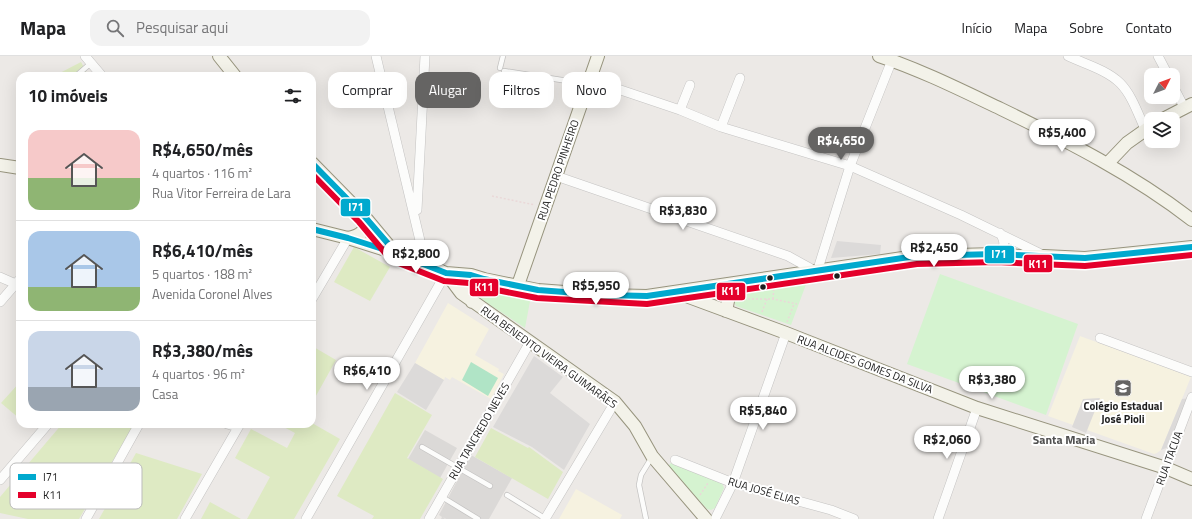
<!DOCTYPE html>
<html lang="pt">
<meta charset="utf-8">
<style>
body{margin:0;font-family:"Titillium Web",sans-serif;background:#f2f2f2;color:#202124;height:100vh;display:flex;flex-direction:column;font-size:15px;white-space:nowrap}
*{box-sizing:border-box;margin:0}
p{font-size:13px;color:#757577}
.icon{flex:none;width:22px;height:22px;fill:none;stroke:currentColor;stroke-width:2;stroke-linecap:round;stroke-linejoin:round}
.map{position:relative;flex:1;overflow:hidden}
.drawer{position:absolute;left:16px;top:16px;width:300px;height:356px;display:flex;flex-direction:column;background:#fff;border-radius:12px;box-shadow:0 4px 16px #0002}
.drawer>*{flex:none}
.guide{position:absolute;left:328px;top:16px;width:380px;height:36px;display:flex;gap:8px}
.needle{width:26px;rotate:48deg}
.controls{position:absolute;left:1144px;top:12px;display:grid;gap:8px}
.controls a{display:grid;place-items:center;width:36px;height:36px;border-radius:8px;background:#fff;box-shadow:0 4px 16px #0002;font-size:20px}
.price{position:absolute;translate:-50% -34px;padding:0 9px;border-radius:14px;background:#fff;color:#222;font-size:13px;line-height:26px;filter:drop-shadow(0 1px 2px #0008)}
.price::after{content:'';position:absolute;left:50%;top:24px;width:12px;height:9px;margin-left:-6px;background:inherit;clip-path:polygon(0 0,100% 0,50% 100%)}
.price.active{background:#656463;color:#fff}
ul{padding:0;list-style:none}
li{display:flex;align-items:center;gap:12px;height:100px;padding:0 12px}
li+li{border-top:1px solid #e0e0e0}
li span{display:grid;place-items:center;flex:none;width:112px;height:80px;border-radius:12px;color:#555}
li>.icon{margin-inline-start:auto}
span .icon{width:48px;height:48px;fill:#fffc;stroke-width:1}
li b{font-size:17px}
h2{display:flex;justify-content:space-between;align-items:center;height:48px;padding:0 12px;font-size:17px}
.chip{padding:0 14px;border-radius:12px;background:#fff;box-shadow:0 4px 16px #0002;font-size:14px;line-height:36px}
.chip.active{background:#656463;color:#fff}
header{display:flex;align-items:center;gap:24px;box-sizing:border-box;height:56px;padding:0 20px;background:#fff;border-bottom:1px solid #e0e0e0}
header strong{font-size:19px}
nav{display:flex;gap:22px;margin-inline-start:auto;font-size:14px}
.search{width:280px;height:36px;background:#f2f2f2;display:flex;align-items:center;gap:10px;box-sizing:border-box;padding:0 14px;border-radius:12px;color:#757577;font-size:15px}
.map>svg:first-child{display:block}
</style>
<header>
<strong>Mapa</strong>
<div class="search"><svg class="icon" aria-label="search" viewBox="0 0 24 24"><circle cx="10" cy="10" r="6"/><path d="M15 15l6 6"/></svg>Pesquisar aqui</div>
<nav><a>Início</a><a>Mapa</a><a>Sobre</a><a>Contato</a></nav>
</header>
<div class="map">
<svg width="1192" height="463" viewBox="0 0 1192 463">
<rect width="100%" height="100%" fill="#ece9e6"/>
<!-- residential -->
<path fill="#dbd9d7" d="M425,374L457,392L440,422L408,403Z
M471,399L512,422L489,463H446L443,461L445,463H441L442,461L439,459Z"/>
<!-- education -->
<path fill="#f6f2e0" d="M448,247L489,273L475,299L499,313L498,315L504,318L491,343L452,321L450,324L445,321L444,324L415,307Z
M1080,280L1191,321L1161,394L1157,397L1154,398L1048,360Z
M576,433L622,459L620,463H559Z"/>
<!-- grass -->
<path fill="#deeac3" d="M81,6L88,19L87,20H54Z
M354,191L390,211L370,245L334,226Z
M312,290L336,304L312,347Z
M20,326V363L1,347Z
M395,337L432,359L407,402L443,423L420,463H372L374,460L337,440Z
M312,367L340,383L294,463H247L270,421L235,402L251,373L287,392L295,377L278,368Z
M62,368H134L79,463H28L0,457V441Z
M491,372L528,392L529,391L563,416L548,443L475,401Z
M136,397L202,418L177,463H99Z
M210,446L241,463H201Z"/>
<!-- park -->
<path fill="#d5f3d0" d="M940,218L1078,268L1046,359L907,308Z
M808,223L791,269L736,250L733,244L737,233Z
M483,228L531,240L525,272L478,241Z
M671,407L722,427L724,432L715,452L711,454L707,453L668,410Z"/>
<!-- pitch -->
<path fill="#b0e4c6" d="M471,306L498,322L488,340L462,324Z"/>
<!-- parking -->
<path fill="#dcdad9" d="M837,185L881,189L880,198L831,202Z
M534,300L563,321L550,337L590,368L564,414L532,391L493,371Z
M415,307L444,324L426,354L397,336Z
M1100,342L1086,377L1072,371L1083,343Z
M1189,342L1169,391L1161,394L1182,343Z"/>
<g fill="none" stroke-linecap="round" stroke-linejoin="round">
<defs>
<path id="lane" d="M500,12L503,0
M504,15L587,28
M76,20L91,7
M422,391L490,430
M507,439L546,463
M442,441L478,463
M646,463L639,429L641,419L652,401"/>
<path id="street" d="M85,0L102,20
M1068,0C1085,8 1107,14 1120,27C1132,39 1138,58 1145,73
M1158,0L1168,19
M591,24L680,54L721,71L850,110L961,159L1043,199
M1173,30L1184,51
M680,54L690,29
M721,71L740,22
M556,120L788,200L817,216L850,110L892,4
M417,154L425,0
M996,198C1005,192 1006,187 1000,177
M0,221L16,228L20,232
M312,243L348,182
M0,246L20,223
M1100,282L1192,316
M227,368L238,371
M675,404L733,427L831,454L854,463
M0,424L48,368
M86,463L139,368
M185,463L240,368
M306,463L446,217L428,204L422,193L376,0
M429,463L530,286
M545,463L615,346
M715,463L733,427L786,277
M938,463L977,352
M1146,463L1192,341"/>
<path id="secondary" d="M219,0L235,20
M879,0C921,14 961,34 1001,53C1067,85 1134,119 1192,164
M1163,63L1192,48
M312,107L365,161L395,197
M1107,108L1127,87L1151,70
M0,109L20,112
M312,173L348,182L395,197L446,217L471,219L484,223L538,234L604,239L647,240L916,200L996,198L1020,200H1044L1085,202L1192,191
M348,182C360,180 368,174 365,161
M446,217L461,237L615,346L635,370L652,400L706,463
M518,229L598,0
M678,237L786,277L977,352L1166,412L1192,423
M472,246L467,235V229L471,225L484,223
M726,255L730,235L735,228"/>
</defs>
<!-- lane casing -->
<use href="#lane" stroke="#c4c3c2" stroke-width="6"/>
<!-- street casing -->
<use href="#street" stroke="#c4c3c2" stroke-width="10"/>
<!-- secondary casing -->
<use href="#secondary" stroke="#97947e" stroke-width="14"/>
<!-- path -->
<path stroke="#ead8d8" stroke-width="1.5" stroke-dasharray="2 2" stroke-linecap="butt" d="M492,140L535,149
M740,243H773L797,248
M773,243L774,231
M762,256L767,243
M787,266L794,248
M700,439L708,427"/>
<!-- lane -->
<use href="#lane" stroke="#fcfcfb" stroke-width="4.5"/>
<!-- street -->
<use href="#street" stroke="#fcfcfb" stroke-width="9"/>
<!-- secondary -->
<use href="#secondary" stroke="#f3f2e9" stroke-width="12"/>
<defs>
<path id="bus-1" d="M312,107L365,161L397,198
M312,173L348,182L395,197L446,217L471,219L484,223L538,234L604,239L647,240L916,200L996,198L1085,202L1192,191"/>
<path id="bus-2" d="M312,118L359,166L391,204L444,225L469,227L482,231L537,242L647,248L917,208L996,206L1085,210L1192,199"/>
</defs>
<!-- bus-1 casing -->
<use href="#bus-1" stroke="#fff" stroke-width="9"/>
<!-- bus-2 casing -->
<use href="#bus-2" stroke="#fff" stroke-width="9"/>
<!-- bus-1 -->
<use href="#bus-1" stroke="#00a9ce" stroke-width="6"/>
<!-- bus-2 -->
<use href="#bus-2" stroke="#e4002b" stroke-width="6"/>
</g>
<!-- icons -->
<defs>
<symbol id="school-square" viewBox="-11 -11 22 22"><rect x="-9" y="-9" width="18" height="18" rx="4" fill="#656463" stroke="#fff"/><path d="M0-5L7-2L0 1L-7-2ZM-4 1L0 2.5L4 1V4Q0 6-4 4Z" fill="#fff"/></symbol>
</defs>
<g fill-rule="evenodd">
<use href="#school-square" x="1113" y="322" width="20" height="20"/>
</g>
<!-- markers -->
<g fill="#1d1d1d" stroke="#fff" stroke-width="1.5">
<circle cx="837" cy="220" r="3.5"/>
<circle cx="770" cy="222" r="3.5"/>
<circle cx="763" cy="231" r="3.5"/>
</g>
<g text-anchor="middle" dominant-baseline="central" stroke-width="4" stroke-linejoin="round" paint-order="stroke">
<!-- street labels -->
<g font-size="11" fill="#1d1d1d" stroke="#fff">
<text transform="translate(558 114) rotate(-71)">RUA PEDRO PINHEIRO</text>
<text transform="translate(549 301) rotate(36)">RUA BENEDITO VIEIRA GUIMARÃES</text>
<text transform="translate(865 308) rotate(21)">RUA ALCIDES GOMES DA SILVA</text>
<text transform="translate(479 375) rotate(-60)">RUA TANCREDO NEVES</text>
<text transform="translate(1169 402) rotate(-70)">RUA ITACUA</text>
<text transform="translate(764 435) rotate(16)">RUA JOSÉ ELIAS</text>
</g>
<!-- poi labels -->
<g font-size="11" font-weight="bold" fill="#1d1d1d" stroke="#fff">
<text x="1123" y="350">Colégio Estadual<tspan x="1123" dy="13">José Pioli</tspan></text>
</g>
<!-- neighbourhood labels -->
<g font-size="12" font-weight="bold" fill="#505050" stroke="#fff">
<text x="1064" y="383">Santa Maria</text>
</g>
</g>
<!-- legend -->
<rect x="10" y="407" width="132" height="46" rx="6" fill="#fff" stroke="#bbb" stroke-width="1"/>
<rect x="18" y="418" width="18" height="6" fill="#00a9ce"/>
<rect x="18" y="436" width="18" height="6" fill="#e4002b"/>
<g font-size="11" fill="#1d1d1d">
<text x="43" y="425">I71</text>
<text x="43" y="443">K11</text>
</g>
<g stroke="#fff" stroke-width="1.5">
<rect x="340" y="142" width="31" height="19" rx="4" fill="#00a9ce"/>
<rect x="984" y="189" width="31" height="19" rx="4" fill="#00a9ce"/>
<rect x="1023" y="198" width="30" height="19" rx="4" fill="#e4002b"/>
<rect x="469" y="222" width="30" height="19" rx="4" fill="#e4002b"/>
<rect x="716" y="226" width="30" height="19" rx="4" fill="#e4002b"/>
</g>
<g font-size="11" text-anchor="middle" font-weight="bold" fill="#fff">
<text x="356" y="155">I71</text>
<text x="999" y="202">I71</text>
<text x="1038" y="212">K11</text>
<text x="484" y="235">K11</text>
<text x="731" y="239">K11</text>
</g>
</svg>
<div class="controls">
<a><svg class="needle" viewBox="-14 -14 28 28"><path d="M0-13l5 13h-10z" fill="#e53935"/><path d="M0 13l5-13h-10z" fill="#757577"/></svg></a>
<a><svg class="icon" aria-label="layers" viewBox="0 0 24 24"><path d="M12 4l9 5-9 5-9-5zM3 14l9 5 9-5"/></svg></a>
</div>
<b class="price" style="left:1062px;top:97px">R$5,400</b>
<b class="price active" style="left:841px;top:105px">R$4,650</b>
<b class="price" style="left:683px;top:175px">R$3,830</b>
<b class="price" style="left:934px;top:212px">R$2,450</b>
<b class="price" style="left:416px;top:218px">R$2,800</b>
<b class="price" style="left:596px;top:250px">R$5,950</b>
<b class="price" style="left:367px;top:335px">R$6,410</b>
<b class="price" style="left:992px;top:344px">R$3,380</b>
<b class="price" style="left:763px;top:375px">R$5,840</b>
<b class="price" style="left:947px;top:404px">R$2,060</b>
<div class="guide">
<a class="chip">Comprar</a>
<a class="chip active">Alugar</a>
<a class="chip">Filtros</a>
<a class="chip">Novo</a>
</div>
<section class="drawer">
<h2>10 imóveis<svg class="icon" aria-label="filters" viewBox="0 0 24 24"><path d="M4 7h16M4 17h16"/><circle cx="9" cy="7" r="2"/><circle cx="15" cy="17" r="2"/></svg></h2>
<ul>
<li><span style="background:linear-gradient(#f6c9c9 60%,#8fb573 0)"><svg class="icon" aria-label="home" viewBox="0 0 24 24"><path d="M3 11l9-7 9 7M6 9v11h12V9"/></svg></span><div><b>R$4,650/mês</b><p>4 quartos · 116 m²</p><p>Rua Vitor Ferreira de Lara</p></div></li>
<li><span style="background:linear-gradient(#a9c7e8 70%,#8fb573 0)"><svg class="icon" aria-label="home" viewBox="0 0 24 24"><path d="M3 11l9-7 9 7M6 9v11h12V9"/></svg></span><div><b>R$6,410/mês</b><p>5 quartos · 188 m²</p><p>Avenida Coronel Alves</p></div></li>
<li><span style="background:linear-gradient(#c9d6e8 70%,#9aa5b1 0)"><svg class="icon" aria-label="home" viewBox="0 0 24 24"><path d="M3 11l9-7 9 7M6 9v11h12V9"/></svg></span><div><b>R$3,380/mês</b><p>4 quartos · 96 m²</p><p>Casa</p></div></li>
</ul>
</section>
</div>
